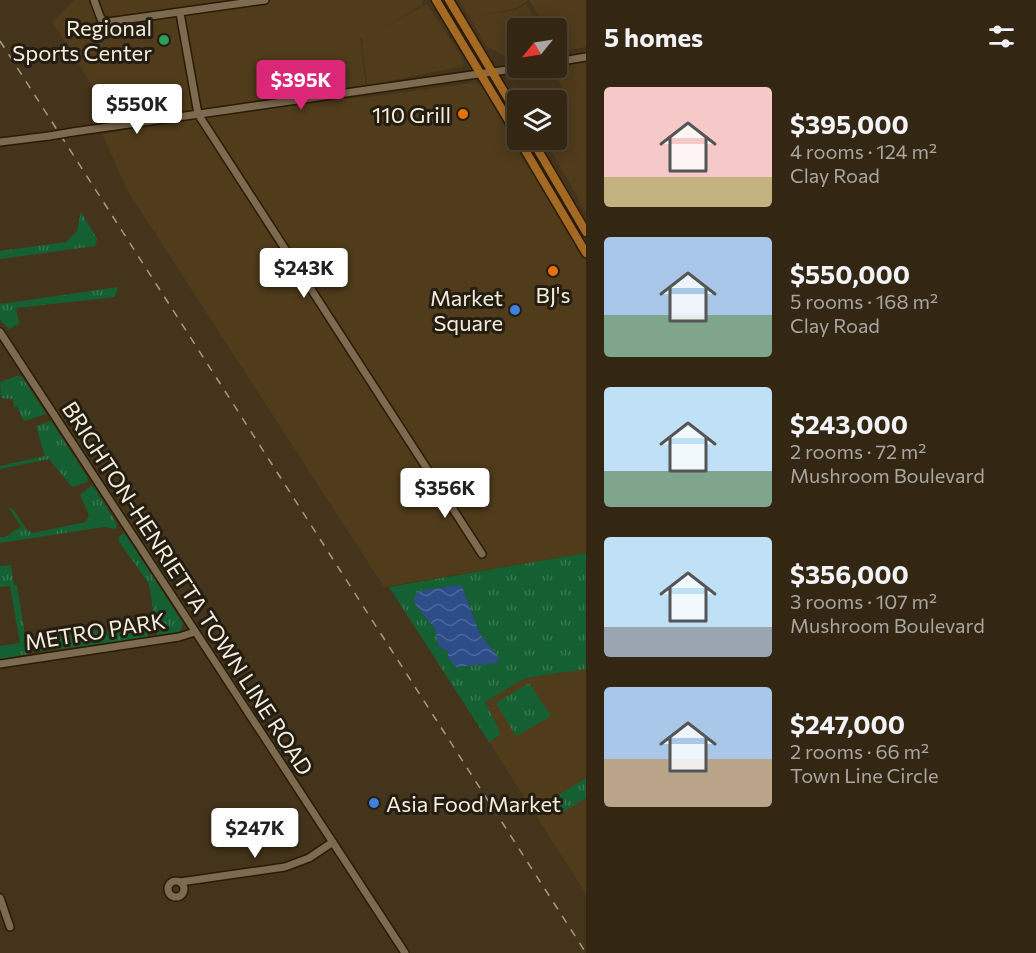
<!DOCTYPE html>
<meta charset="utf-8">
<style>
body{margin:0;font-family:Commissioner,sans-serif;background:#3b2f1d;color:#f1f3f6;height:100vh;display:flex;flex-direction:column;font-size:22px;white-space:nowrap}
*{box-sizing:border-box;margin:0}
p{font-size:20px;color:#a9a5a0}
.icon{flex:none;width:33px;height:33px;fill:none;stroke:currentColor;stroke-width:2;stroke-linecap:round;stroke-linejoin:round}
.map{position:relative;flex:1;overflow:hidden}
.panel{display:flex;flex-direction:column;background:#332714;width:450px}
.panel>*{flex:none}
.needle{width:39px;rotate:240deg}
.fabs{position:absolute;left:507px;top:18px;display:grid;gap:12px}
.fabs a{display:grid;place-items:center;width:60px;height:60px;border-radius:6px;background:#332714;box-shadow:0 3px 15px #0003,0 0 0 2px #4e4434;font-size:30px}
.price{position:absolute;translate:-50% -51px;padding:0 14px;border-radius:6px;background:#fff;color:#222;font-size:20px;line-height:39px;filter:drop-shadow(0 2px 3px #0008)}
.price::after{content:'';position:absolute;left:50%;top:36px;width:18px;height:14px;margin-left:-9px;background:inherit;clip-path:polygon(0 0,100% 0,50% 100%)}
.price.current{background:#db2777;color:#fff}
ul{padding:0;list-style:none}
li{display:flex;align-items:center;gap:18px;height:150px;padding:0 18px}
li span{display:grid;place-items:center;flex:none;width:168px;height:120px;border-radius:6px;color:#555}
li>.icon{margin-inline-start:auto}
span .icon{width:72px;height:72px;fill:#fffc;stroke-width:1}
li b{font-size:26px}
h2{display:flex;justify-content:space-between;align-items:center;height:72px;padding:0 18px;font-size:26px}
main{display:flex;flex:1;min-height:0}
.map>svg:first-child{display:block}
</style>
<main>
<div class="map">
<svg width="586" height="953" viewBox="0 0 586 953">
<defs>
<pattern id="grass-tufts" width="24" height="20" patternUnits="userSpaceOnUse" patternTransform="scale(1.5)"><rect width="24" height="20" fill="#156032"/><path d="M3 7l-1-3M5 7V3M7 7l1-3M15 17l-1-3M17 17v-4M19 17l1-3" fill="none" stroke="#38774f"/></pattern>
<pattern id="water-waves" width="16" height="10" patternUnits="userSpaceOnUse" patternTransform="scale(1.5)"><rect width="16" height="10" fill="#2d4d89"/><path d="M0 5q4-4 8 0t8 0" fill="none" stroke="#4c6799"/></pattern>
</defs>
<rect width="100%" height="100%" fill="#44341b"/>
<!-- built -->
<path fill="#503b1b" d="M74,0H423L422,5L383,28L427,4L462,57L463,66L370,85L367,84L362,47L363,40L360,38L366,87L115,122L52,22Z
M459,0H586V47L559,52L556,28H546L529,0L514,9L479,15L516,10L526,4L540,28H518L517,54L505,56L487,47Z
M586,62V212L545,140H556L557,106L569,98L551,68Z
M472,83L482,85L586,261V553L384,587L127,190L102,134L306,101L370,97Z
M586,669V894L489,742L500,735L498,727L485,702L525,678Z"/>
<!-- grass -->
<path fill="url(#grass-tufts)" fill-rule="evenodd" d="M81,212L97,239L95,246L0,259V251L66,242L77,231Z
M118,287L115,297L16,308L19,324L9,329L0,320V301L1,304Z
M17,376L22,377L46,414L24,421L17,407H14L13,399L1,398L0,382Z
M51,421L88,478L87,482L72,487L49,459L0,469V466L45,456L36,426Z
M91,486L94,487L117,524L116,529L104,527L0,543V537H5L21,527L9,508L13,509L27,530L33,533L86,522L89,515L80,495Z
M121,534H125L183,623L180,632L157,635L149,584L118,540Z
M586,553V669L525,678L485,702L498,727L500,735L489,742L389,587ZM459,585L462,586L480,634L499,658L497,663L461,666L446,650L439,646L435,629L415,604V596L420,591Z
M11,565L14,585H17L28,654L0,659V646L20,643L10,586L0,587V566Z
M144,624L148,635L146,638L36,652L37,640Z
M529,683L551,716L516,736L496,703Z
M586,778V798L558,815L549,801Z"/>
<!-- water -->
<path fill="url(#water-waves)" d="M459,585L462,586L480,634L499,658L497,663L456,667L448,658V651L439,647L435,629L415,604L414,597L419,591Z"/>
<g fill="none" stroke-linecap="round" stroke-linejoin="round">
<defs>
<path id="minor" d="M94,0L101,19L108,22L265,0
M180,13L198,114L482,554
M556,62L586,57
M73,132L521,68
M0,142L49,136
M0,332L405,953
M0,664L179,637L195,632
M168 889a8 8 0 1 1 16 0a8 8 0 1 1-16 0Z
M180,882L285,867L309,858L333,842
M0,898L10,927"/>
<path id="major" d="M436,0L518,136
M449,0L518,115
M519,140L586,253
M532,140L586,232"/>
</defs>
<!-- minor casing -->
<use href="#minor" stroke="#2a1b03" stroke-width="10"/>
<!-- major casing -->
<use href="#major" stroke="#2a1b03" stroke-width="11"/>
<!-- minor -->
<use href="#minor" stroke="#7d6b51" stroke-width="7"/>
<!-- major -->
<use href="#major" stroke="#a46a24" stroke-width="8"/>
<!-- rail -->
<path stroke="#a69985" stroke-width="1.5" stroke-dasharray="8 8" stroke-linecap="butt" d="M0,41L586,953"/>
<defs>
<path id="minor-bridge" d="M49,136L73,132"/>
</defs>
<!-- minor-bridge casing -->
<use href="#minor-bridge" stroke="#2a1b03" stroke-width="10" stroke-linecap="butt"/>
<!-- minor-bridge -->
<use href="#minor-bridge" stroke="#7d6b51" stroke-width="7"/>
</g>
<!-- markers -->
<circle fill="#2e9e5b" stroke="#241d12" stroke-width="2" cx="164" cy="40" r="6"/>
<g fill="#e8710a" stroke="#241d12" stroke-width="2">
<circle cx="463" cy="114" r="6"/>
<circle cx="553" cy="271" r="6"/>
</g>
<g fill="#3f7fe0" stroke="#241d12" stroke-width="2">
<circle cx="515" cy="310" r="6"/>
<circle cx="374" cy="803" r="6"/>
</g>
<g text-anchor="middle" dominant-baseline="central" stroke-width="6" stroke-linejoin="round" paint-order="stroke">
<!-- poi labels -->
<g font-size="22" fill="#f7edde" stroke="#241d12" text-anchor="end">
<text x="152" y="27">Regional<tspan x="152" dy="25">Sports Center</tspan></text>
<text x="451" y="114">110 Grill</text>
<text x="553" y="294" text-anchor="middle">BJ's</text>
<text x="503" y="297">Market<tspan x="503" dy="25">Square</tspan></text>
<text x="386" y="803" text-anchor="start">Asia Food Market</text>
</g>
<!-- street labels -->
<g font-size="22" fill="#f7edde" stroke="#241d12">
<text transform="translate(188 588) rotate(57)">BRIGHTON-HENRIETTA TOWN LINE ROAD</text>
<text transform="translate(95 631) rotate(-9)">METRO PARK</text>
</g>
</g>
</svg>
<div class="fabs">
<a><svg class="needle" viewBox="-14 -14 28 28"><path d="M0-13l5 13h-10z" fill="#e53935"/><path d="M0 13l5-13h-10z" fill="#a9a5a0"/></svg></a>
<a><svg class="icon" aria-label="layers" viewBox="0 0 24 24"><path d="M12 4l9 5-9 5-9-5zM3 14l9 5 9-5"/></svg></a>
</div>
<b class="price current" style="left:301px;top:111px">$395K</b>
<b class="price" style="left:137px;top:135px">$550K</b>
<b class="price" style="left:304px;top:299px">$243K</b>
<b class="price" style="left:445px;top:519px">$356K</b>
<b class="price" style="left:255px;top:859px">$247K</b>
</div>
<section class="panel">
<h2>5 homes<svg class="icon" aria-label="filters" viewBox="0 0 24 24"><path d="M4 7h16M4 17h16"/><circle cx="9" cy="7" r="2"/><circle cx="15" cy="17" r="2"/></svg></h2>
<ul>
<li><span style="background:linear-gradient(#f6c9c9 75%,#c2b280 0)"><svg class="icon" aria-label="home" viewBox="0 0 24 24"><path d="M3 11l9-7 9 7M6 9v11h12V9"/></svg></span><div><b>$395,000</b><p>4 rooms · 124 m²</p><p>Clay Road</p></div></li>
<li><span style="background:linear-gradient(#a9c7e8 65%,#7fa58c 0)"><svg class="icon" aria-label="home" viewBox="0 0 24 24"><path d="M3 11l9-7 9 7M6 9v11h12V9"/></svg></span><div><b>$550,000</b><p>5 rooms · 168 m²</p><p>Clay Road</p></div></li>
<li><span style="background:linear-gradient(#bfe0f5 70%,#7fa58c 0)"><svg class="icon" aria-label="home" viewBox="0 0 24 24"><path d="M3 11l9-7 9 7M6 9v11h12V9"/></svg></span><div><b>$243,000</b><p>2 rooms · 72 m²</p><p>Mushroom Boulevard</p></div></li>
<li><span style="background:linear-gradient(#bfe0f5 75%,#9aa5b1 0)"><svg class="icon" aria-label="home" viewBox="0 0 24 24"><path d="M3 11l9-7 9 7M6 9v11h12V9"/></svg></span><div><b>$356,000</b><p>3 rooms · 107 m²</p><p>Mushroom Boulevard</p></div></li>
<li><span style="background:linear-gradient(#a9c7e8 60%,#b9a48a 0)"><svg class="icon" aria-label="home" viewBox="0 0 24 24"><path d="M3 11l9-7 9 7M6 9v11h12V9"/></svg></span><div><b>$247,000</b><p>2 rooms · 66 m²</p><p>Town Line Circle</p></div></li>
</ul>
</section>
</main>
